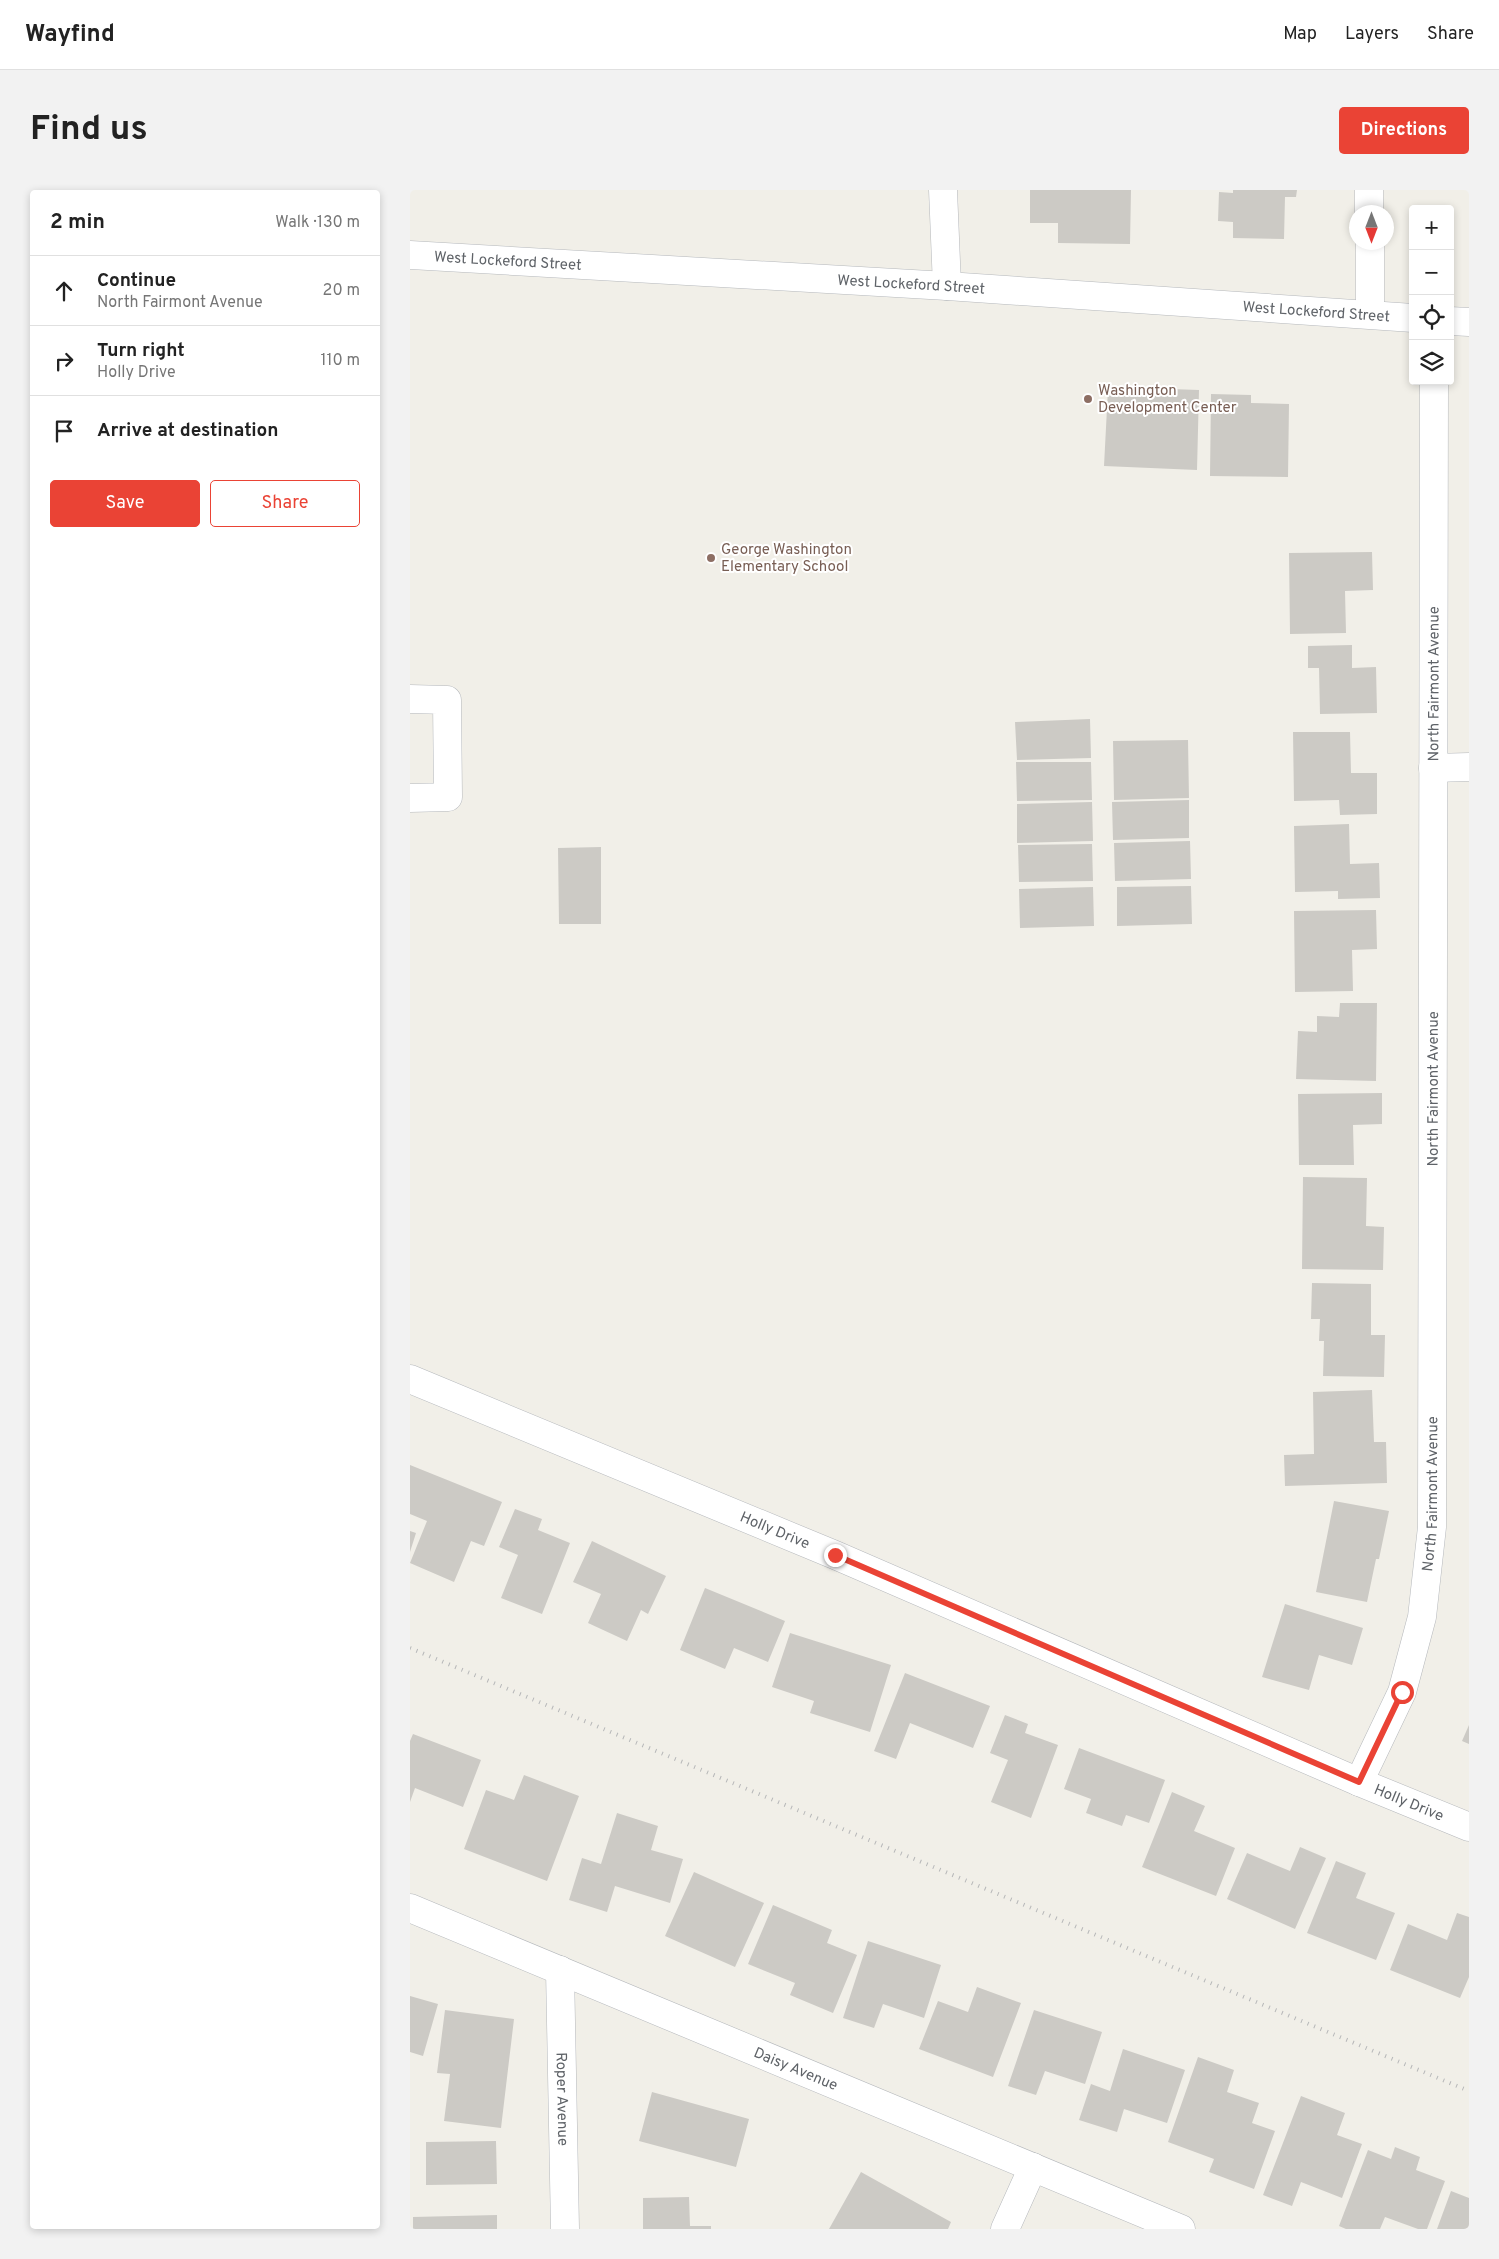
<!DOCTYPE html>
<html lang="en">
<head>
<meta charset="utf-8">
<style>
  :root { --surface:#fff; --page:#f2f2f2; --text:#222; --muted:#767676; --line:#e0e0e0; --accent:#ea4335 }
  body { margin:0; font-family:Overpass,sans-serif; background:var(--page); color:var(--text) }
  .controls { position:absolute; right:15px; top:15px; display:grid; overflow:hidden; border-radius:5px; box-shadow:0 2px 8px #0003 }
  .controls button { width:45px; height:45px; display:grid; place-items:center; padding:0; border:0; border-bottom:1px solid var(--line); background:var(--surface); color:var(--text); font:25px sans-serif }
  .compass { position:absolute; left:939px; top:15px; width:45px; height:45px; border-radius:50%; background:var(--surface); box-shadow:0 2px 8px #0003; rotate:180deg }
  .stop { position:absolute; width:15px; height:15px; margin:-11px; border:4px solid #ea4335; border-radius:50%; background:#fff }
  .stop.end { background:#ea4335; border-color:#fff; box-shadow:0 1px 5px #0008 }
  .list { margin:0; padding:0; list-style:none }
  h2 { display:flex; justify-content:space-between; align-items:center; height:65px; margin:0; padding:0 20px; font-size:21px }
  h2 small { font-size:16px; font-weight:400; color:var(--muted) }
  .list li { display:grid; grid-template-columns:32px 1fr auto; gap:15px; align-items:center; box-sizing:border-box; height:70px; padding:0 20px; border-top:1px solid var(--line) }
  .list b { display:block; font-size:19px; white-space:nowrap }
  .list p { margin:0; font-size:16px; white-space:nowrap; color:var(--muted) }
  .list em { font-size:16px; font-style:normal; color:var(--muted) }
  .actions { display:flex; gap:10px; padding:15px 20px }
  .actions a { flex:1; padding:11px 0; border:1px solid var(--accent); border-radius:5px; text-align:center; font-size:18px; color:var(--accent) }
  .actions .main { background:var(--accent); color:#fff }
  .icon { flex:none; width:28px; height:28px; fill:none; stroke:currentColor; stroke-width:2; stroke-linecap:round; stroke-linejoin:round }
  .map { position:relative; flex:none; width:1059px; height:2039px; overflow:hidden; border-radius:5px }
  header { display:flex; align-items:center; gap:30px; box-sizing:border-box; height:70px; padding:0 25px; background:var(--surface); border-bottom:1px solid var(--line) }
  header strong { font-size:24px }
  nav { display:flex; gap:28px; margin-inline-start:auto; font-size:18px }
  .intro { display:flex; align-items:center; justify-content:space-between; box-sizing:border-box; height:120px; padding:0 30px }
  h1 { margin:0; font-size:35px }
  .button { padding:12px 22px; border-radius:5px; background:var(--accent); color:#fff; font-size:18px; font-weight:700 }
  main { display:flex; gap:30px; padding:0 30px }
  aside { flex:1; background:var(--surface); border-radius:5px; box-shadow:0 2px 8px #0003 }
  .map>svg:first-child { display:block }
</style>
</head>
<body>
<header>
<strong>Wayfind</strong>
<nav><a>Map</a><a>Layers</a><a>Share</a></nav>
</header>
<div class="intro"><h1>Find us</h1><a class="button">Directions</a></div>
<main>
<aside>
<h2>2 min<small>Walk · 130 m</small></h2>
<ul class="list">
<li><svg class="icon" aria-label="ahead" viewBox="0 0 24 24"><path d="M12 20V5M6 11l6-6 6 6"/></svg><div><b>Continue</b><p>North Fairmont Avenue</p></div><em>20 m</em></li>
<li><svg class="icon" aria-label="right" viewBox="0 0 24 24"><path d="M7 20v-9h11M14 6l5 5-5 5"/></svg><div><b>Turn right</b><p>Holly Drive</p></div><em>110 m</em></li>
<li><svg class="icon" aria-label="arrive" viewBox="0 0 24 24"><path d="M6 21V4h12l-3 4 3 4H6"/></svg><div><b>Arrive at destination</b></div></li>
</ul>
<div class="actions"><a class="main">Save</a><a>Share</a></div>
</aside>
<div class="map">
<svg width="1059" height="2039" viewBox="0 0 1059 2039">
  <rect width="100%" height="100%" fill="#f1efe8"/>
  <!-- building -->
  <path fill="#cccac5" d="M 620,0 L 721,0 L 720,54 L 648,53 L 648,33 L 620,33 Z
    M 823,0 L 887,0 L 886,7 L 875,7 L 874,49 L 823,48 L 823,32 L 808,31 L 809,2 L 823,3 Z
    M 698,199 L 759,202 L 760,199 L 789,200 L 787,280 L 694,276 Z
    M 801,204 L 841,205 L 841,213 L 879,214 L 878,287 L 800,286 Z
    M 962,362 L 963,400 L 935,401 L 936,443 L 880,444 L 879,363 Z
    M 942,455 L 942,478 L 966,477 L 967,523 L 910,524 L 909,478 L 898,478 L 898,456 Z
    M 680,529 L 681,568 L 607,570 L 605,532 Z
    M 883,542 L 940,542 L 941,583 L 967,583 L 967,624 L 930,625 L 929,610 L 884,611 Z
    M 778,550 L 779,608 L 704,610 L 703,551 Z
    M 606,572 L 681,572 L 682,610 L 607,611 Z
    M 779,610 L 779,648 L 703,650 L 702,612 Z
    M 682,612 L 683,651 L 607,653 L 607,614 Z
    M 939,634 L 940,674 L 969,673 L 970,708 L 928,709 L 928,701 L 885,702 L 884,636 Z
    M 780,651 L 781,689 L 705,691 L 704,653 Z
    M 682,654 L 683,691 L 609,692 L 608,655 Z
    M 191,657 L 191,734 L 149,734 L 148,658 Z
    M 781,696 L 782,734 L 707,736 L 707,697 Z
    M 683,697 L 684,736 L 610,738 L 609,699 Z
    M 966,720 L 967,759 L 942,760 L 943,801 L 885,802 L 884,721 Z
    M 930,813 L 967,813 L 966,891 L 886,889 L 888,841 L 907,842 L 907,826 L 929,827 Z
    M 972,903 L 972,934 L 943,935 L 944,975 L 889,975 L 888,904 Z
    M 893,987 L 957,988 L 956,1036 L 974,1037 L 973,1080 L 892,1079 Z
    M 902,1093 L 961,1094 L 961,1145 L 975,1145 L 974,1187 L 913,1186 L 914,1151 L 909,1151 L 910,1129 L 901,1129 Z
    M 962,1200 L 964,1252 L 976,1252 L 977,1293 L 875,1296 L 874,1265 L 904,1264 L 903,1202 Z
    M 0,1275 L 92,1312 L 74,1356 L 61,1351 L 44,1392 L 0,1373 L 17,1331 L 0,1324 Z
    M 924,1311 L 979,1321 L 969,1369 L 966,1369 L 957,1412 L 906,1402 Z
    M 105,1319 L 132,1329 L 128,1340 L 160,1353 L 132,1424 L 91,1408 L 108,1365 L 89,1357 Z
    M 0,1341 L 6,1343 L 0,1362 Z
    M 182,1351 L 256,1386 L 238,1424 L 231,1420 L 217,1451 L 178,1433 L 191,1404 L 163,1392 Z
    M 295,1398 L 375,1431 L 358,1472 L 324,1458 L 315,1479 L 270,1460 Z
    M 875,1414 L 953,1438 L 942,1475 L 909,1465 L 899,1500 L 852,1487 Z
    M 380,1443 L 481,1475 L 460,1542 L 400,1523 L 404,1511 L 362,1497 Z
    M 495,1483 L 580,1516 L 563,1558 L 500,1533 L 486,1569 L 464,1561 Z
    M 595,1525 L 618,1534 L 615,1543 L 648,1555 L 621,1628 L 581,1612 L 598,1570 L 580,1563 Z
    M 1059,1535 L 1059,1554 L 1052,1551 Z
    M 3,1544 L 71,1570 L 53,1617 L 5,1598 L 0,1612 L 0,1551 Z
    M 669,1558 L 755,1590 L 739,1633 L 716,1625 L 712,1636 L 676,1623 L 681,1609 L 654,1599 Z
    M 114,1585 L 169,1606 L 137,1691 L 54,1659 L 76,1600 L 104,1610 Z
    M 762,1602 L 795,1616 L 784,1641 L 825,1658 L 806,1706 L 732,1677 Z
    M 207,1623 L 248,1636 L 241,1660 L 273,1669 L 260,1713 L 205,1696 L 197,1722 L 159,1710 L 172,1668 L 191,1674 Z
    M 890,1657 L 916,1668 L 885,1739 L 817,1709 L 837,1663 L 880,1681 Z
    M 926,1671 L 956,1683 L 946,1708 L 985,1723 L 966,1770 L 897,1743 Z
    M 284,1682 L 354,1713 L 325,1777 L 255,1746 Z
    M 363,1715 L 422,1740 L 417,1753 L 447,1765 L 423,1823 L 380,1805 L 385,1793 L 338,1774 Z
    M 1047,1723 L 1059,1727 L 1059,1787 L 1050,1808 L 980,1780 L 998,1734 L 1037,1750 Z
    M 458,1751 L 531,1775 L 514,1828 L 473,1814 L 464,1838 L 433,1828 Z
    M 567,1797 L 611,1813 L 583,1887 L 509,1859 L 528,1811 L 558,1822 Z
    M 0,1806 L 28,1814 L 13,1866 L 0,1862 Z
    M 35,1820 L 104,1829 L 91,1938 L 34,1931 L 40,1884 L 27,1883 Z
    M 624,1820 L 692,1842 L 675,1894 L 635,1881 L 626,1905 L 598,1896 Z
    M 713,1859 L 775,1880 L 757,1933 L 714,1919 L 707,1942 L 669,1930 L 681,1894 L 700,1901 Z
    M 788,1867 L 824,1880 L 817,1902 L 849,1913 L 842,1933 L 865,1941 L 844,1999 L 799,1982 L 804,1969 L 758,1952 Z
    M 242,1902 L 339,1929 L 326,1977 L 229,1951 Z
    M 891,1906 L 935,1923 L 927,1945 L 952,1954 L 932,2008 L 891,1992 L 882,2016 L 853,2005 Z
    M 86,1951 L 87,1994 L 16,1995 L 16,1952 Z
    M 985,1957 L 1010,1967 L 1006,1980 L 1035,1991 L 1017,2039 L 1008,2039 L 975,2027 L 970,2039 L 936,2039 L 929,2036 L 958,1960 L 981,1969 Z
    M 451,1982 L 541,2032 L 538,2039 L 419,2039 Z
    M 1041,2001 L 1059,2008 L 1059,2039 L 1027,2039 Z
    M 279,2007 L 280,2036 L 301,2036 L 301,2039 L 233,2039 L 233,2008 Z
    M 87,2025 L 87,2039 L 3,2039 L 3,2027 Z"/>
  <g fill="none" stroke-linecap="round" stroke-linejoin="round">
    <!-- minor casing -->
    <g stroke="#b5b8bc" stroke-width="29">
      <g id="minor">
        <path d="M 533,0 L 537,96"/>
        <path d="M 959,0 L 959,22"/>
        <path d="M 960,52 L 960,124"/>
        <path id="s1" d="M 0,65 L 537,96 L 1003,128"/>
        <path d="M 1040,131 L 1059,132"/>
        <path d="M 0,509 L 37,510 L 38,607 L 0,608"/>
        <path d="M 1023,578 L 1059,577"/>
        <path id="s2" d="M 0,1189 L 425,1365 L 949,1592 L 1059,1637"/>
        <path id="s3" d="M 949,1592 L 992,1502 L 1012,1427 L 1022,1337 L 1024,191"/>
        <path id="s4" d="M 0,1718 L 771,2039"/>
        <path id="s5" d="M 150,1780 L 155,2039"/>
        <path d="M 595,2039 L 623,1977"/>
      </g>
    </g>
    <!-- minor -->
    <use href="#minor" stroke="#fff" stroke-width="28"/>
    <!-- rail -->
    <path stroke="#b6b7b8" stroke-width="4" stroke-dasharray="1 6" stroke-linecap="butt" d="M 0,1458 L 1059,1901"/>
  </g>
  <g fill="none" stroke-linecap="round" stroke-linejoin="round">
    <!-- route -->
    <path stroke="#ea4335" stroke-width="6" d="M 425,1365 L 949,1592 L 992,1502"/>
  </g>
  <!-- markers -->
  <g fill="#8d6e63" stroke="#fff" stroke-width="2">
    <circle cx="678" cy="209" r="5"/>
    <circle cx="301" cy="368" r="5"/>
  </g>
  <g text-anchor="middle" stroke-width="4" stroke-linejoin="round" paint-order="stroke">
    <!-- street labels -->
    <g font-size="15" fill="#5f6368" stroke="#fff">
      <text dy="5" stroke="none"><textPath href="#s1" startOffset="98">West Lockeford Street</textPath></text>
      <text dy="5" stroke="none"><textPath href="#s1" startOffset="502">West Lockeford Street</textPath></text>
      <text dy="5" stroke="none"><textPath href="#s1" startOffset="908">West Lockeford Street</textPath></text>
      <text dy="5" stroke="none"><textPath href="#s3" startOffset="1111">North Fairmont Avenue</textPath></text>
      <text dy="5" stroke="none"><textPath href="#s3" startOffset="706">North Fairmont Avenue</textPath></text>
      <text dy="5" stroke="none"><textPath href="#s3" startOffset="301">North Fairmont Avenue</textPath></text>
      <text dy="5" stroke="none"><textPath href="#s2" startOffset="395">Holly Drive</textPath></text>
      <text dy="5" stroke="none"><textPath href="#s2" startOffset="1085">Holly Drive</textPath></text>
      <text dy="5" stroke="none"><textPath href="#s4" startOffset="418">Daisy Avenue</textPath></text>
      <text dy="5" stroke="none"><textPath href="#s5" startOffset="129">Roper Avenue</textPath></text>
    </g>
    <!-- education labels -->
    <g font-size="15" fill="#785e54" stroke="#fff" text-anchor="start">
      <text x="688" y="205">Washington<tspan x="688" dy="17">Development Center</tspan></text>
      <text x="311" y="364">George Washington<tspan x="311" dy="17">Elementary School</tspan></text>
    </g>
  </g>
</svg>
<div class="controls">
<button>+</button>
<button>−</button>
<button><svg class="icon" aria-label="locate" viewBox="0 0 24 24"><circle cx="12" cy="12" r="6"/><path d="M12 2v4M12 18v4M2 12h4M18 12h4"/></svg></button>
<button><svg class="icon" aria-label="layers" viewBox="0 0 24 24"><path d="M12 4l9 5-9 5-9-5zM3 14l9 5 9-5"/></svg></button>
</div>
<svg class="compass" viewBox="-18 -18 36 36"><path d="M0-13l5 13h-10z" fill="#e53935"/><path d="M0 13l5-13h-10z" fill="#767676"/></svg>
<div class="stop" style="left:992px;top:1502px"></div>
<div class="stop end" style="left:425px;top:1365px"></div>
</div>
</main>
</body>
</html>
